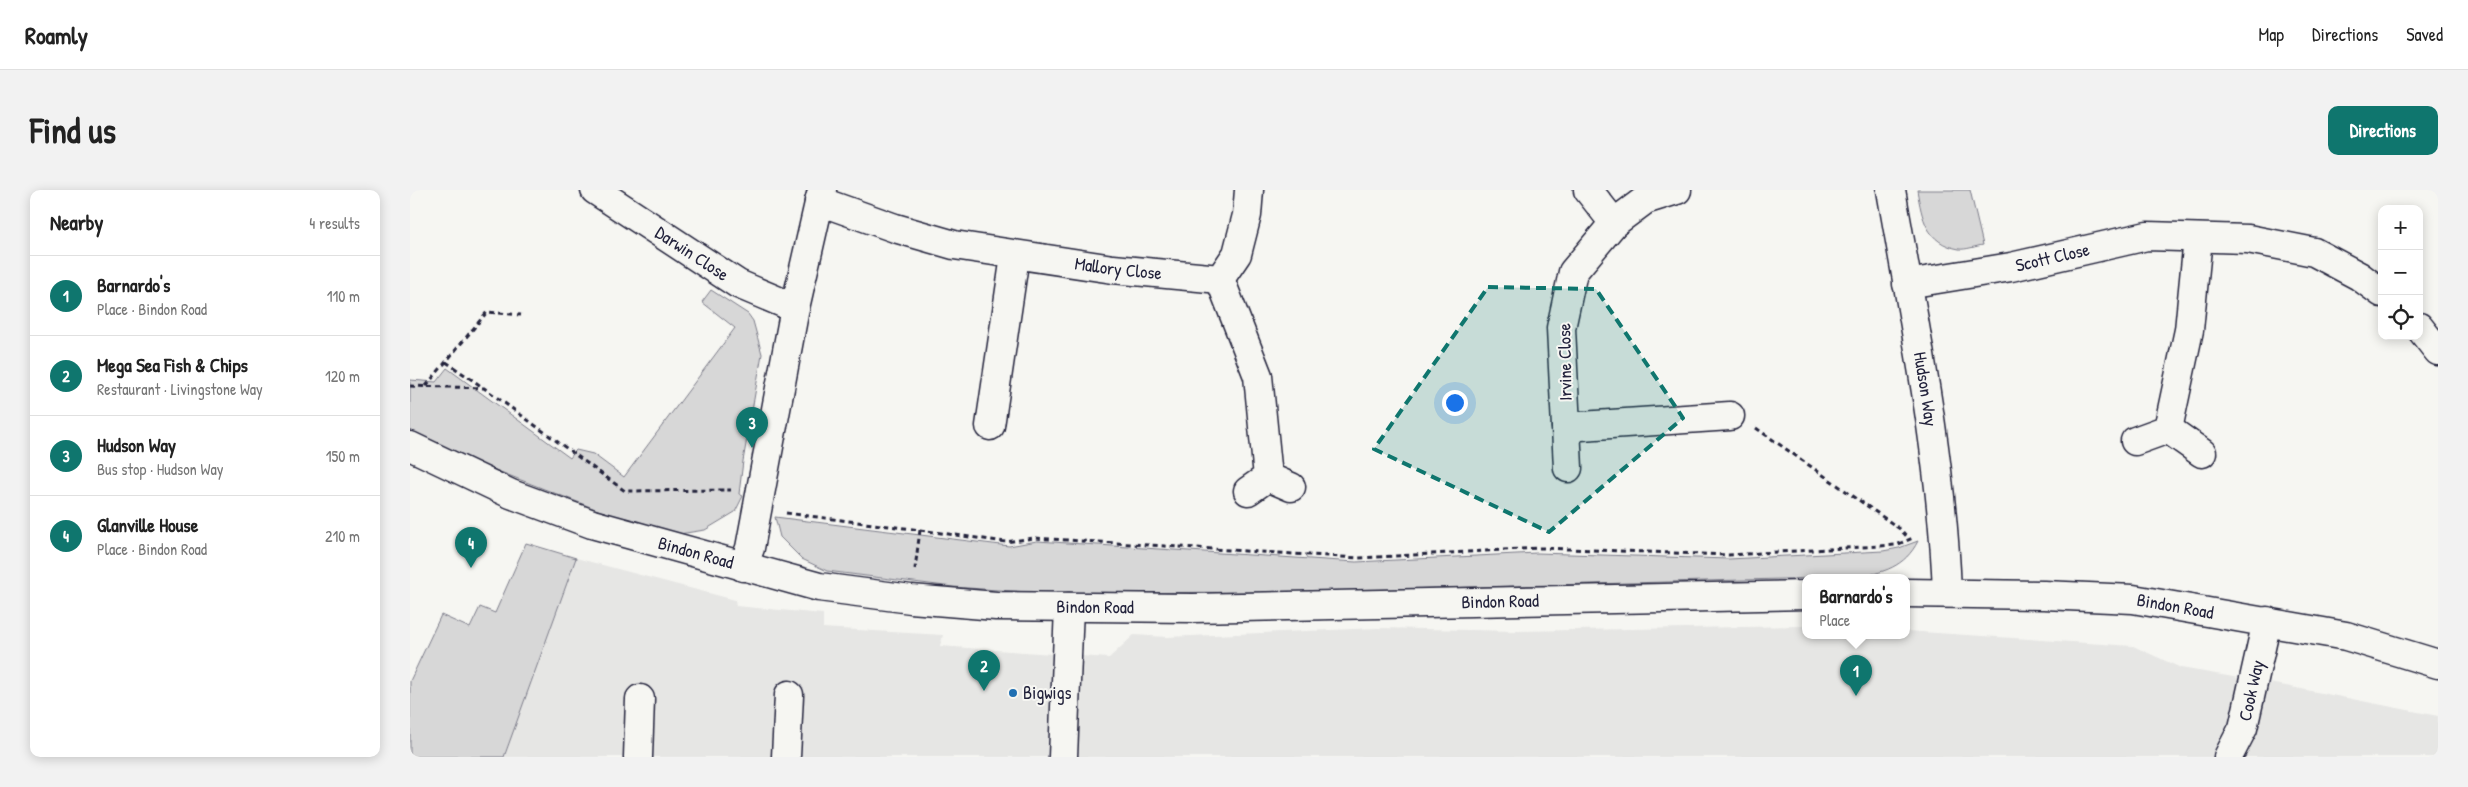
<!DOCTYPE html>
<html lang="en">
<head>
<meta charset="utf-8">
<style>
  :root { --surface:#fff; --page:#f2f2f2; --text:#222; --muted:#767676; --line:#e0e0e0; --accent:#0f766e }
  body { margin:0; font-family:"Patrick Hand",sans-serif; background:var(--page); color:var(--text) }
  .controls { position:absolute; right:15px; top:15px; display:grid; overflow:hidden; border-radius:10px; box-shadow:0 2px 12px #0003 }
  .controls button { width:45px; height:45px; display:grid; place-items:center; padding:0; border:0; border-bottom:1px solid var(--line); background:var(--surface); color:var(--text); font:25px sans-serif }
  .you { position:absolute; left:1044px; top:212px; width:18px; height:18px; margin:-12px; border:4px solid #fff; border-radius:50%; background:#1a73e8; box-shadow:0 0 0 8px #1a73e833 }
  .badge { display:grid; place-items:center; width:32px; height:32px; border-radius:50%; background:var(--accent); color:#fff; font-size:16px; font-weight:700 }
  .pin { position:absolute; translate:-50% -41px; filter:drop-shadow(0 1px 2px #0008) }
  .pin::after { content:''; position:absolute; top:26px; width:18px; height:15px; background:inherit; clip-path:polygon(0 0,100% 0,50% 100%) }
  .popup { position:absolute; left:1392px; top:384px; width:108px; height:65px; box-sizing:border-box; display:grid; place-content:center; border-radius:10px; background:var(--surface); filter:drop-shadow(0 1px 4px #0005); font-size:16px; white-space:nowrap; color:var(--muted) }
  .popup b { font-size:19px; color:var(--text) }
  .popup::after { content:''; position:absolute; left:50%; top:100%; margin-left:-10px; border:10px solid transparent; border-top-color:var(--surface) }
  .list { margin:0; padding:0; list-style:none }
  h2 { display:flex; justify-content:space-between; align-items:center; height:65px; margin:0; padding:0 20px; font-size:21px }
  h2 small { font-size:16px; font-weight:400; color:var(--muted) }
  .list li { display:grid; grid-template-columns:32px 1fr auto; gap:15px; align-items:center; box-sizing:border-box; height:80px; padding:0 20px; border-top:1px solid var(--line) }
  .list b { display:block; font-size:19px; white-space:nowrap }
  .list p { margin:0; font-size:16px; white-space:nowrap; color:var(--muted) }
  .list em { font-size:16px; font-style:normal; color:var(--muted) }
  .icon { flex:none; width:28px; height:28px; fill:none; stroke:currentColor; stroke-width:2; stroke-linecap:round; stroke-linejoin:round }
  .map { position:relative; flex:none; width:2028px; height:567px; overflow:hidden; border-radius:10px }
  header { display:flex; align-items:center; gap:30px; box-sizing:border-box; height:70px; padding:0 25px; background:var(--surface); border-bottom:1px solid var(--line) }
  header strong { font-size:24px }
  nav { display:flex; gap:28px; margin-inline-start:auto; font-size:18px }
  .intro { display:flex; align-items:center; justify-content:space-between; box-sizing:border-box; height:120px; padding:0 30px }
  h1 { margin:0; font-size:35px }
  .button { padding:12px 22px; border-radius:10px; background:var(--accent); color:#fff; font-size:18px; font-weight:700 }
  main { display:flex; gap:30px; padding:0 30px }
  aside { flex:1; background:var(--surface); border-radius:10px; box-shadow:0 2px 12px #0003 }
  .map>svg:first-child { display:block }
</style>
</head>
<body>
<header>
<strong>Roamly</strong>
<nav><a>Map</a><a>Directions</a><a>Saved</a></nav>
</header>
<div class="intro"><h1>Find us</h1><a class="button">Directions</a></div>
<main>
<aside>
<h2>Nearby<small>4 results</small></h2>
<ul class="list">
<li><span class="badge">1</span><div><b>Barnardo's</b><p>Place · Bindon Road</p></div><em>110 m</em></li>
<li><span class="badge">2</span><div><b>Mega Sea Fish &amp; Chips</b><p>Restaurant · Livingstone Way</p></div><em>120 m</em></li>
<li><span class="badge">3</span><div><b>Hudson Way</b><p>Bus stop · Hudson Way</p></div><em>150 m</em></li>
<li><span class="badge">4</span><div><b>Glanville House</b><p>Place · Bindon Road</p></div><em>210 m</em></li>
</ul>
</aside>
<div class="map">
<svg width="2028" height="567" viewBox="0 0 2028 567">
  <rect width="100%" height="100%" fill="#f6f6f2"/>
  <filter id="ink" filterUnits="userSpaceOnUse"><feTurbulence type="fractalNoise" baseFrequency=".02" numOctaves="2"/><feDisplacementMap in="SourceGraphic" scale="10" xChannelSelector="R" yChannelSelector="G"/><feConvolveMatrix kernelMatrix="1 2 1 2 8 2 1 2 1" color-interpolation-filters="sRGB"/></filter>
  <g filter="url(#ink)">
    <!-- built -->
    <path fill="#e6e6e4" d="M 166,368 L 325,410 L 326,416 L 413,424 L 413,438 L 533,445 L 530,456 L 699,468 L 724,445 L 757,447 L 967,438 L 1106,441 L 1396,436 L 1396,445 L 1496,445 L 1496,441 L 1723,456 L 1771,478 L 1876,496 L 2028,526 L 2028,567 L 94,567 Z"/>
    <!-- green -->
    <path fill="#d7d7d7" stroke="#7c7c89" d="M 1507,0 L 1560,0 L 1573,55 C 1566,56 1556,60 1549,59 C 1516,53 1512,28 1507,0 Z
      M 301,100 L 338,124 L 343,131 L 352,164 L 333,271 L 329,304 L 333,306 L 325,322 L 295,340 L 269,344 L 201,325 L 44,264 L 0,241 L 0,190 L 26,192 L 37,178 L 160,268 L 166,260 L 183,264 L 214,287 L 325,138 L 292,112 Z
      M 365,327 L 599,356 L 627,351 L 946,372 L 1127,363 L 1319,369 L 1473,361 L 1489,358 L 1508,351 C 1495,377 1473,383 1446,387 L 876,402 L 633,403 L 543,397 L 417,381 L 392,369 L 370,347 Z
      M 116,353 L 166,368 L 94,567 L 0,567 L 0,491 L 31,425 L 60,438 L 70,417 L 85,423 Z"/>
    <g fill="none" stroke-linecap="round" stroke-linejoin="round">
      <!-- minor casing -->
      <g stroke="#22223b" stroke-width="31">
        <g id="minor">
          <path id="s1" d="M 185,0 L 328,94 L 385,118"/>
          <path d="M 1178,0 L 1204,33"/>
          <path d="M 1267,0 L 1235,10 L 1204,33 L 1163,82 L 1151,138 L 1156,237 L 1320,226"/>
          <path id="s2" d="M 1481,0 C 1504,133 1532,267 1537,402"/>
          <path id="s3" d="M 409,11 L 485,38 L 544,55 L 703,79 L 810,89 L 827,64 L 837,25 L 839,0"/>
          <path d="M 810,89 L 848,186 L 858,287 L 838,301"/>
          <path id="s4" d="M 1497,94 L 1601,77 L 1737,46 L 1838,49 L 1904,62 L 1949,86 L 1972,103"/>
          <path d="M 2009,137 L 2028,161"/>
          <path d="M 580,236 L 605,66"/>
          <path d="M 1156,237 L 1158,278"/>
          <path d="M 1758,239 L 1792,263"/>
          <path d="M 1725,251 L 1758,239 L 1779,140 L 1788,48"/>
          <path id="s5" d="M 0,256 L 101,304 L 182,334 L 409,397 L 501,409 L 586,416 L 783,418 L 1396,405"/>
          <path d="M 858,287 L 881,297"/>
          <path d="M 333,377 L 340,358 L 385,118 L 412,0"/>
          <path id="s6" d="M 1496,403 L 1634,405 L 1723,409 L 1936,446 L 2028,474"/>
          <path d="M 228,567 L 230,509"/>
          <path d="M 376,567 L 379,505"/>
          <path d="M 653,567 L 659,417"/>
          <path id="s7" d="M 1818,567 L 1833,538 L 1857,431"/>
        </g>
      </g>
      <!-- path -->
      <path stroke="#22223b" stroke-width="3" stroke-dasharray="5 4" stroke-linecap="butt" d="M 36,172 L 74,198
        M 0,196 L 74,198 L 215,301 L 321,300
        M 16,196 L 77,122 L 111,125
        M 1346,238 L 1490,339 L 1499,349
        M 376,323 L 510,340 L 505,379
        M 510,340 L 596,352 L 624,348 L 949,368 L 1131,358 L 1318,365 L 1486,355 L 1503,348"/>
      <!-- minor -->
      <use href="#minor" stroke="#f6f6f2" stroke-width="28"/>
    </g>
  </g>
  <!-- marked area -->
  <path fill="#0f766e" fill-opacity="0.2" stroke="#0f766e" stroke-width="4" stroke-dasharray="10 6" stroke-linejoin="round" d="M 1078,97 L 1186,99 L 1273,228 L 1139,342 L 964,259 Z"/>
  <!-- markers -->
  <circle fill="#1f6fb2" stroke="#f6f6f2" stroke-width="2" cx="603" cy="503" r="5"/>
  <g text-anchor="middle" stroke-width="4" stroke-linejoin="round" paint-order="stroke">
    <!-- street labels -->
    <g font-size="18" fill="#22223b" stroke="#f6f6f2">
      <text dy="6" stroke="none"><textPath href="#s1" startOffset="116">Darwin Close</textPath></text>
      <text dy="6" stroke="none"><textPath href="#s4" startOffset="148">Scott Close</textPath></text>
      <text dy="6" stroke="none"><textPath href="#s3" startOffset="308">Mallory Close</textPath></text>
      <text transform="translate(1155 172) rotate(-91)" y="6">Irvine Close</text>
      <text dy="6" stroke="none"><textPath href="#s2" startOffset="202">Hudson Way</textPath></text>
      <text dy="6" stroke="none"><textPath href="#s5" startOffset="306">Bindon Road</textPath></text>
      <text dy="6" stroke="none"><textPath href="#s5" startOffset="1116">Bindon Road</textPath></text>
      <text dy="6" stroke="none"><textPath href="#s6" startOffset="270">Bindon Road</textPath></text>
      <text dy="6" stroke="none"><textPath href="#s5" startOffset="711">Bindon Road</textPath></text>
      <text dy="6" stroke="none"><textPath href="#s7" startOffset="71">Cook Way</textPath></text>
    </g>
    <!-- poi labels -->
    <g font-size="18" fill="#22223b" stroke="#f6f6f2" text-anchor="start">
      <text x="613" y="509">Bigwigs</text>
    </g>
  </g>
</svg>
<div class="controls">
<button>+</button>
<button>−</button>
<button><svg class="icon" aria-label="locate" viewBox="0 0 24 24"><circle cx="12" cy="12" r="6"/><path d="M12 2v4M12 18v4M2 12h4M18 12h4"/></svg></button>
</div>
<div class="you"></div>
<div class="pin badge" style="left:1446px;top:506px">1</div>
<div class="popup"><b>Barnardo's</b>Place</div>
<div class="pin badge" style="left:574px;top:501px">2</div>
<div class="pin badge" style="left:342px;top:258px">3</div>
<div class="pin badge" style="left:61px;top:378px">4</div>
</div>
</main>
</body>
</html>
